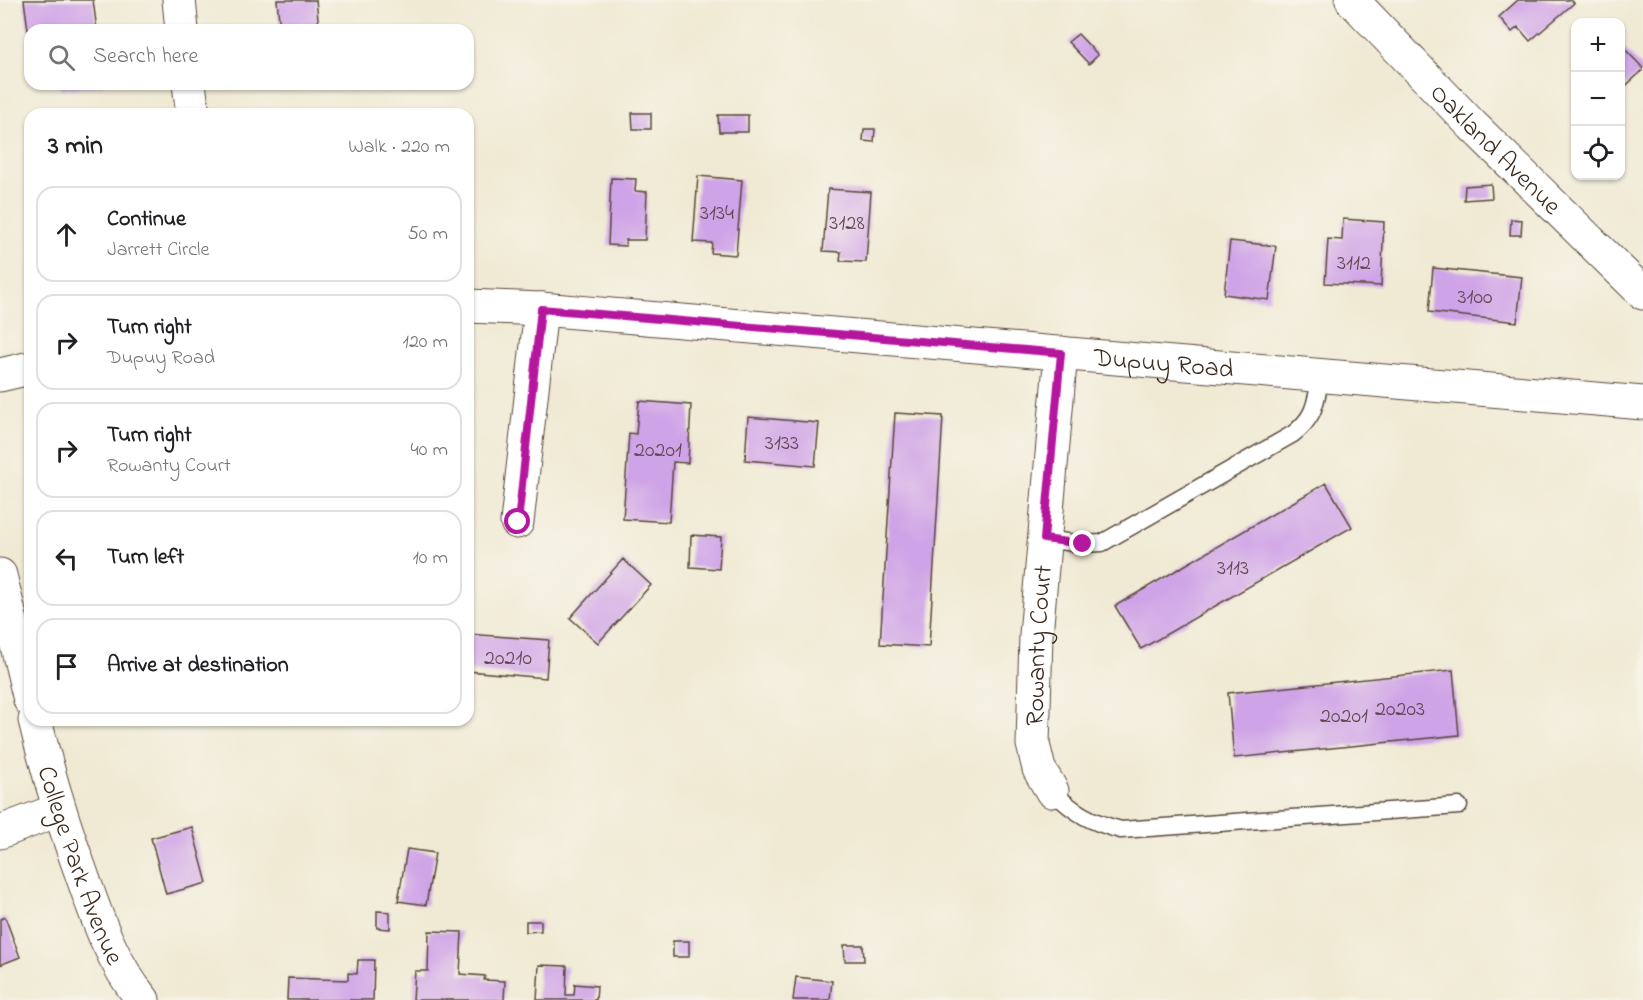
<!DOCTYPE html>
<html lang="en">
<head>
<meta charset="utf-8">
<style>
  :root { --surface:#fff; --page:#f6f6f6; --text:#202124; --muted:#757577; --line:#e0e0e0 }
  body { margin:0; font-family:"Indie Flower",sans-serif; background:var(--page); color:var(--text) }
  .controls { position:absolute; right:18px; top:18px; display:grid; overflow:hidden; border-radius:12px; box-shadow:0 2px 4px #0004 }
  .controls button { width:54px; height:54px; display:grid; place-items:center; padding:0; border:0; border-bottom:2px solid var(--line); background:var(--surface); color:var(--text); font:30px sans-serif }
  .stop { position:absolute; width:18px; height:18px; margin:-14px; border:4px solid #b5179e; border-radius:50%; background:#fff }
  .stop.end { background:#b5179e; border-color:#fff; box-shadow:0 2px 6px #0008 }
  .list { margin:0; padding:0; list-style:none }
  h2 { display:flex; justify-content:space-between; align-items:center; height:78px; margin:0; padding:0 24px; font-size:26px }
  h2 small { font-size:20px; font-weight:400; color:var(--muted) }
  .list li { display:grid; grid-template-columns:39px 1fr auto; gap:18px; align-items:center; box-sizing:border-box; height:96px; margin:0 12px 12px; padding:0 12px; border:2px solid var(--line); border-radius:18px }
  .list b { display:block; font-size:22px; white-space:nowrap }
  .list p { margin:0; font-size:20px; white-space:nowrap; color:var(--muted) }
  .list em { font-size:20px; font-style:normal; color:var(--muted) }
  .icon { flex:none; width:33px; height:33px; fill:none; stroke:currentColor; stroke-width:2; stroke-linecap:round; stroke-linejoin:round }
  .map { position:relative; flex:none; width:1643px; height:1000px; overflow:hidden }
  .search { position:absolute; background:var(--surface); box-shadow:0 2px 4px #0004; left:24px; top:24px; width:450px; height:66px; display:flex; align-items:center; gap:15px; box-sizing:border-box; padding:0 21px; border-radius:18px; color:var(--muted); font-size:22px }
  .panel { position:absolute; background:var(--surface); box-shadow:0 2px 4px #0004; left:24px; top:108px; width:450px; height:618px; border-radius:18px }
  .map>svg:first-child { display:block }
</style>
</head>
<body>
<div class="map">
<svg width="1643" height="1000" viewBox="0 0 1643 1000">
  <rect width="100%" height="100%" fill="#f7f3e8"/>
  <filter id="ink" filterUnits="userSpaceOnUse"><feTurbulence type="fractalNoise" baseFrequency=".0167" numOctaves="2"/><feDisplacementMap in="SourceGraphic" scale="12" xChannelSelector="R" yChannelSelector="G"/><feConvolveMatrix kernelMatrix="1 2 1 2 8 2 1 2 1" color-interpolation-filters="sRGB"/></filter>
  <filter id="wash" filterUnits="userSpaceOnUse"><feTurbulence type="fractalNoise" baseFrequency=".008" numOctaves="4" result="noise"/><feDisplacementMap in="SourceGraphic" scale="24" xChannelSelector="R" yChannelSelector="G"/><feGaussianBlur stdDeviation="1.35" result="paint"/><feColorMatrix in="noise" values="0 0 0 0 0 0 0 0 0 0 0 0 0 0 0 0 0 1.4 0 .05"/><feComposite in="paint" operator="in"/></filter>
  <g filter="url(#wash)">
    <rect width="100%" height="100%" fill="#f0ead4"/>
    <g id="blocks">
      <!-- building -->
      <path fill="#cfa3e7" d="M 24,0 L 93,0 L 97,30 L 54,30 L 54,27 L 28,30 Z
        M 277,0 L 316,0 L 319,28 L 280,30 Z
        M 1518,0 L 1571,0 L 1574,3 L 1530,41 L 1518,27 L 1512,32 L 1499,17 Z
        M 1078,34 L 1098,55 L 1089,64 L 1068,42 Z
        M 1620,44 L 1643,68 L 1643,70 L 1620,91 Z
        M 60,84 L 103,84 L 103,85 L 61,90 Z
        M 323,109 L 323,114 L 304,114 L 304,111 Z
        M 632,113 L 651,113 L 651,129 L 633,129 Z
        M 718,115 L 748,115 L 748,132 L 719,132 Z
        M 864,129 L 875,129 L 874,142 L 863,141 Z
        M 698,176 L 742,180 L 736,255 L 711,253 L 712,243 L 693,242 Z
        M 611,178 L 636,179 L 635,191 L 647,192 L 645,240 L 626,240 L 626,246 L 608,245 Z
        M 1491,184 L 1492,198 L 1464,200 L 1465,186 Z
        M 828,189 L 871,192 L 866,262 L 840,261 L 841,252 L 823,251 Z
        M 1343,219 L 1384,222 L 1381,286 L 1325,283 L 1328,239 L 1342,240 Z
        M 1511,219 L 1522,220 L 1521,235 L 1510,235 Z
        M 1230,241 L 1276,246 L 1269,300 L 1224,294 Z
        M 1433,268 L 1522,277 L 1517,322 L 1429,312 Z
        M 639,401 L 691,405 L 688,463 L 673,462 L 669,522 L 623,519 L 629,433 L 636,434 Z
        M 895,413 L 943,416 L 929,647 L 880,644 Z
        M 748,417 L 819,423 L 815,466 L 745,460 Z
        M 1326,483 L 1352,527 L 1141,649 L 1115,606 Z
        M 691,535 L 721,537 L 719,569 L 690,567 Z
        M 623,559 L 651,585 L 598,643 L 570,618 Z
        M 468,634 L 549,640 L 546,678 L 468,671 Z
        M 1453,670 L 1459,735 L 1234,758 L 1228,693 Z
        M 192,827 L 207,883 L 166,894 L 151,838 Z
        M 407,849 L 435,853 L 426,905 L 398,901 Z
        M 377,911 L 390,912 L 390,929 L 377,928 Z
        M 5,917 L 20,957 L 0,965 L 0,919 Z
        M 526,921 L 541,921 L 541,931 L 526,932 Z
        M 429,931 L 462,932 L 460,974 L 485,976 L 484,980 L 505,981 L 504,1000 L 413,1000 L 415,971 L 428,971 Z
        M 673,941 L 689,941 L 689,957 L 673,957 Z
        M 844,945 L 863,945 L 864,961 L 845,961 Z
        M 358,960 L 374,960 L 373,1000 L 287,1000 L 288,978 L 348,980 L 348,973 L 357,974 Z
        M 539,965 L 567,966 L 566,995 L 574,995 L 575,984 L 597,986 L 596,1000 L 537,1000 Z
        M 796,977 L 832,981 L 830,1000 L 793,1000 Z"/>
    </g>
  </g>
  <g filter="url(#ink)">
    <use href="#blocks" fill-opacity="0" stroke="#564739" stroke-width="1.5"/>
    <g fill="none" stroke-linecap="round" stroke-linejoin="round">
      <!-- service casing -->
      <g stroke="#564739" stroke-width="19">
        <path id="service" d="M 1044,539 L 1082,544 L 1102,543 L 1293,434 C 1316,416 1315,403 1321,376
          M 1052,791 C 1075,813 1090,822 1121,830 L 1459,806"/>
      </g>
      <!-- minor casing -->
      <g stroke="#564739" stroke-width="35">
        <g id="minor">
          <path d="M 179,0 L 182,30"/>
          <path id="s1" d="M 1352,0 L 1472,125 L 1643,293"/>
          <path d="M 189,84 L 193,114"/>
          <path d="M 517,522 L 541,309"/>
          <path d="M 0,575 L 30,700"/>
          <path id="s2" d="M 35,720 C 48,774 64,826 83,878 C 98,921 113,964 143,1000"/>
          <path id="s3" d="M 1052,791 L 1039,769 L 1033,744 L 1036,635 L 1061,353"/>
          <path d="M 0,832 L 58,810"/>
        </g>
      </g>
      <!-- tertiary casing -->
      <g stroke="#564739" stroke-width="35">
        <g id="tertiary">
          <path id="s4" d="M 468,306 L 541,309 L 1643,403"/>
          <path d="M 0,375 L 30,368"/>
        </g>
      </g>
      <!-- service -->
      <use href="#service" stroke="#fff" stroke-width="16"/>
      <!-- minor -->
      <use href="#minor" stroke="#fff" stroke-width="33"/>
      <!-- tertiary -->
      <use href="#tertiary" stroke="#fff" stroke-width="33"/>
    </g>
  </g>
  <g fill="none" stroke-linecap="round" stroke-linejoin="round" filter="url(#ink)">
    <!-- route -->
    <path stroke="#b5179e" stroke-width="8" d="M 518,522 L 541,309 L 1061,353 L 1044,539 L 1083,544"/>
  </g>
  <g text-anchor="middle" stroke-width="5" stroke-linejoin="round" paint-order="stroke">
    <!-- number labels -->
    <g font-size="22" fill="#604850">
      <text x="717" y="219">3134</text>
      <text x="847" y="229">3128</text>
      <text x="1354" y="269">3112</text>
      <text x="1475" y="303">3100</text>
      <text x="782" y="449">3133</text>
      <text x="658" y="456">20201</text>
      <text x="1233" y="574">3113</text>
      <text x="508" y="664">20210</text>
      <text x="1400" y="715">20203</text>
      <text x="1344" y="722">20201</text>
    </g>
    <!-- street labels -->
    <g font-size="26" fill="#3b2a1e" stroke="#f7f3e8">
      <text dy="9" stroke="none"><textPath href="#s1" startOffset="207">Oakland Avenue</textPath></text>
      <text dy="9" stroke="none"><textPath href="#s4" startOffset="698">Dupuy Road</textPath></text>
      <text dy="9" stroke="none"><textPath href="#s3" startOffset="150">Rowanty Court</textPath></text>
      <text dy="9" stroke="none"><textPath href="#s2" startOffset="152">College Park Avenue</textPath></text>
    </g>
  </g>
</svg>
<div class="controls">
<button>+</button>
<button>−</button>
<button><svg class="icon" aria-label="locate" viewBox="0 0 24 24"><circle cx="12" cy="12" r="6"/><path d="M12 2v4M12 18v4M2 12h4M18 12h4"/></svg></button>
</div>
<div class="stop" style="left:518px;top:522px"></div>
<div class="stop end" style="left:1083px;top:544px"></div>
<div class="search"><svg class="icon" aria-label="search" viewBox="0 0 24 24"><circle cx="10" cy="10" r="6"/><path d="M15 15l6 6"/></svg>Search here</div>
<section class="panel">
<h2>3 min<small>Walk · 220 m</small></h2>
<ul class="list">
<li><svg class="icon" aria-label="ahead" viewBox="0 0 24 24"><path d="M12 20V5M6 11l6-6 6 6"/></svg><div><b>Continue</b><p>Jarrett Circle</p></div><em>50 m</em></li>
<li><svg class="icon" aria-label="right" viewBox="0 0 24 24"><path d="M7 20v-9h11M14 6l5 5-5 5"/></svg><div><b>Turn right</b><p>Dupuy Road</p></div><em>120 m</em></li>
<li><svg class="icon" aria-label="right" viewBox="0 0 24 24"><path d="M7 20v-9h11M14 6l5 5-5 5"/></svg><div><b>Turn right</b><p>Rowanty Court</p></div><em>40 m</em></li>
<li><svg class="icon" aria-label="left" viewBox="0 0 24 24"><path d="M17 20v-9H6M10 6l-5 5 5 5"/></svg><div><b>Turn left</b></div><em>10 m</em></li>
<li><svg class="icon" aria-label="arrive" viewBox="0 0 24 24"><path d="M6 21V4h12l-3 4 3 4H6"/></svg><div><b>Arrive at destination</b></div></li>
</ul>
</section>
</div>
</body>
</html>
